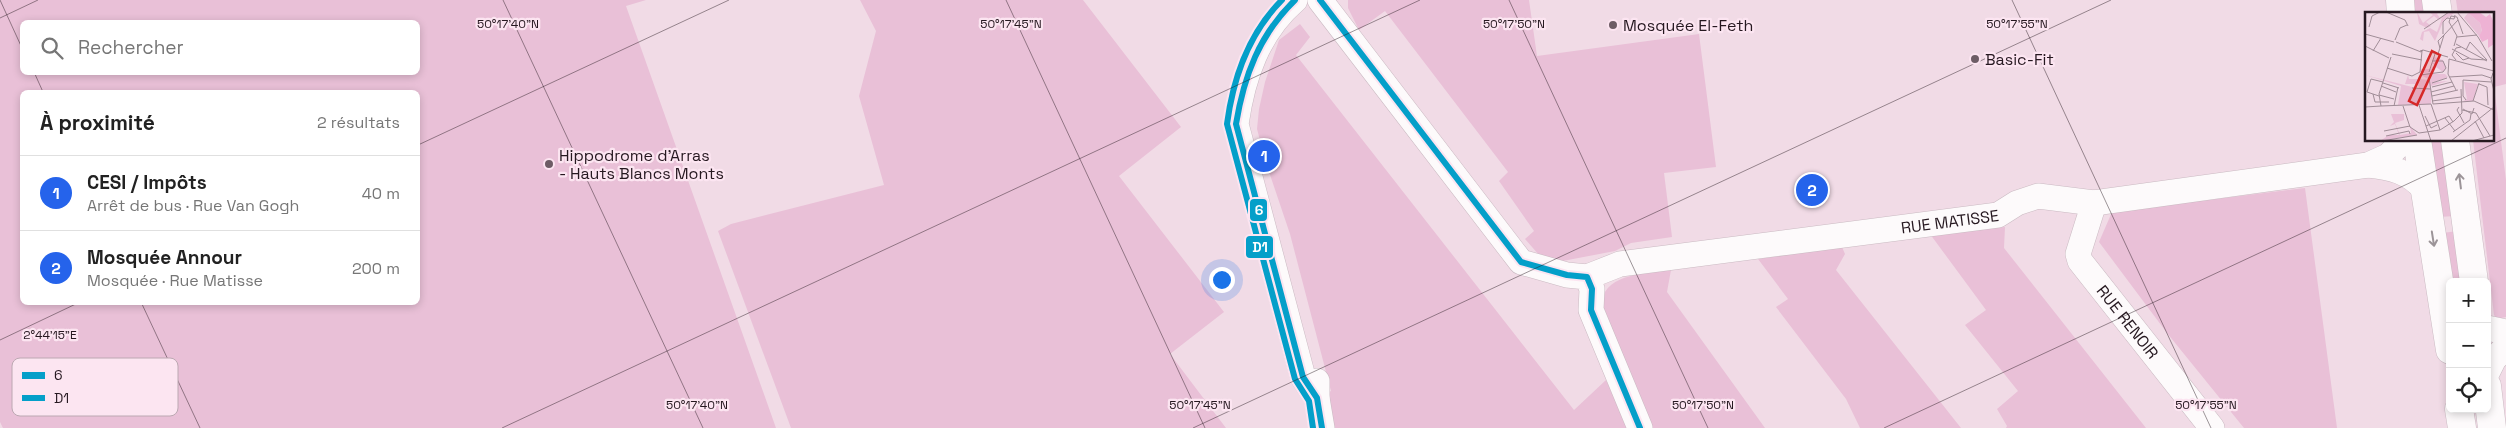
<!DOCTYPE html>
<html lang="fr">
<head>
<meta charset="utf-8">
<style>
  :root { --surface:#fff; --page:#f2f2f2; --text:#222; --muted:#767676; --line:#e0e0e0; --accent:#2563eb }
  body { margin:0; font-family:"Space Grotesk",sans-serif; background:var(--page); color:var(--text) }
  .controls { position:absolute; right:15px; bottom:15px; display:grid; overflow:hidden; border-radius:8px; box-shadow:0 2px 8px #0003 }
  .controls button { width:45px; height:45px; display:grid; place-items:center; padding:0; border:0; border-bottom:1px solid var(--line); background:var(--surface); color:var(--text); font:25px sans-serif }
  .you { position:absolute; left:1221px; top:279px; width:18px; height:18px; margin:-12px; border:4px solid #fff; border-radius:50%; background:#1a73e8; box-shadow:0 0 0 8px #1a73e833 }
  .badge { display:grid; place-items:center; width:32px; height:32px; border-radius:50%; background:var(--accent); color:#fff; font-size:16px; font-weight:700 }
  .pin { position:absolute; translate:-50% -50%; border:2px solid #fff; box-shadow:0 1px 5px #0006 }
  .list { margin:0; padding:0; list-style:none }
  h2 { display:flex; justify-content:space-between; align-items:center; height:65px; margin:0; padding:0 20px; font-size:21px }
  h2 small { font-size:16px; font-weight:400; color:var(--muted) }
  .list li { display:grid; grid-template-columns:32px 1fr auto; gap:15px; align-items:center; box-sizing:border-box; height:75px; padding:0 20px; border-top:1px solid var(--line) }
  .list b { display:block; font-size:19px; white-space:nowrap }
  .list p { margin:0; font-size:16px; white-space:nowrap; color:var(--muted) }
  .list em { font-size:16px; font-style:normal; color:var(--muted) }
  .icon { flex:none; width:28px; height:28px; fill:none; stroke:currentColor; stroke-width:2; stroke-linecap:round; stroke-linejoin:round }
  .map { position:relative; flex:none; width:2506px; height:428px; overflow:hidden }
  .search { position:absolute; background:var(--surface); box-shadow:0 2px 8px #0003; left:20px; top:20px; width:400px; height:55px; display:flex; align-items:center; gap:12px; box-sizing:border-box; padding:0 18px; border-radius:8px; color:var(--muted); font-size:19px }
  .panel { position:absolute; background:var(--surface); box-shadow:0 2px 8px #0003; left:20px; top:90px; width:400px; height:215px; border-radius:8px }
  .map>svg:first-child { display:block }
</style>
</head>
<body>
<div class="map">
<svg width="2506" height="428" viewBox="0 0 2506 428">
  <rect width="100%" height="100%" fill="#f1dbe6"/>
  <!-- green -->
  <path fill="#e9c0d7" fill-rule="evenodd" d="M 0,0 L 646,0 L 626,6 L 776,428 L 3,428 L 0,422 ZM 22,22 L 418,22 L 418,72 L 22,72 ZM 22,92 L 418,92 L 418,302 L 22,302 Z
    M 860,0 L 1083,0 L 1181,127 L 1119,176 L 1224,312 L 1170,354 L 1226,428 L 791,428 L 718,231 L 731,224 L 884,185 L 859,96 L 876,31 Z
    M 1348,0 L 1529,0 L 1537,56 L 1699,34 L 1716,167 L 1664,173 L 1672,237 L 1631,243 L 1615,251 L 1547,264 L 1525,239 L 1534,231 L 1499,181 L 1508,172 L 1385,11 L 1359,30 L 1348,8 Z
    M 2408,0 L 2426,0 L 2427,14 L 2410,14 Z
    M 2456,0 L 2506,0 L 2506,84 L 2494,87 L 2506,180 L 2506,317 L 2497,319 L 2494,315 L 2473,140 L 2492,140 L 2492,14 L 2458,14 Z
    M 1300,24 L 1310,37 L 1296,55 L 1574,410 L 1606,380 L 1628,428 L 1322,428 L 1317,398 L 1331,391 L 1290,234 L 1266,163 L 1257,129 L 1259,109 L 1265,82 L 1279,40 Z
    M 2427,140 L 2445,140 L 2455,216 L 2439,217 Z
    M 2305,188 L 2337,428 L 2244,428 L 2167,333 L 2099,242 L 2112,212 Z
    M 2005,227 L 2004,248 L 2146,428 L 2006,428 L 2007,426 L 1997,409 L 2018,391 L 1965,325 L 1986,310 L 1930,234 Z
    M 2457,231 L 2464,282 L 2450,282 L 2443,233 Z
    M 1842,247 L 1845,254 L 1836,270 L 1961,428 L 1860,428 L 1846,399 L 1776,307 L 1788,299 L 1758,259 Z
    M 1671,270 L 1667,292 L 1765,428 L 1652,428 L 1605,321 C 1604,315 1601,307 1602,301 C 1606,273 1649,273 1671,270 Z"/>
  <g fill="none" stroke-linecap="round" stroke-linejoin="round">
    <!-- minor casing -->
    <g stroke="#cabac2" stroke-width="26">
      <g id="minor">
        <path d="M 1295,0 C 1258,32 1243,76 1236,124 L 1303,377 L 1317,398"/>
        <path d="M 1320,0 L 1521,262 L 1567,275 L 1587,277 L 1592,289 L 1591,310 L 1640,428"/>
        <path d="M 2368,165 C 2391,167 2410,172 2425,190"/>
        <path id="s1" d="M 2094,203 L 2078,254 L 2080,261 L 2212,428"/>
        <path id="s2" d="M 1587,277 L 1620,264 L 1998,215 L 2017,203 L 2038,196 L 2094,203 L 2368,165 L 2388,156 L 2404,140"/>
        <path d="M 2487,328 L 2506,332"/>
        <path d="M 2487,373 L 2494,359 L 2506,347"/>
        <path d="M 1317,381 L 1317,398 L 1322,428"/>
      </g>
    </g>
    <!-- major casing -->
    <g stroke="#cabac2" stroke-width="29">
      <path id="major" d="M 2400,0 L 2401,14
        M 2436,0 L 2438,14
        M 2417,140 L 2450,350
        M 2455,140 L 2474,282
        M 2487,386 L 2492,428
        M 2459,409 L 2462,428"/>
    </g>
    <!-- minor -->
    <use href="#minor" stroke="#fdfafb" stroke-width="25"/>
    <!-- major -->
    <use href="#major" stroke="#fdfafb" stroke-width="28"/>
    <!-- bus-1 casing -->
    <g stroke="#fce5f1" stroke-width="10">
      <path id="bus-1" d="M 1295,0 C 1259,35 1244,76 1236,124 L 1303,377 L 1317,398 L 1322,428
        M 1320,0 L 1521,262 L 1567,275 L 1587,277 L 1592,289 L 1591,310 L 1640,428"/>
    </g>
    <!-- bus-2 casing -->
    <g stroke="#fce5f1" stroke-width="10">
      <path id="bus-2" d="M 1282,0 C 1249,33 1233,79 1227,124 L 1295,379 L 1309,401 L 1313,428"/>
    </g>
    <!-- bus-1 -->
    <use href="#bus-1" stroke="#049fc9" stroke-width="6"/>
    <!-- bus-2 -->
    <use href="#bus-2" stroke="#049fc9" stroke-width="6"/>
  </g>
  <!-- one-way arrows -->
  <defs><path id="oneway-shaft" d="M-6 0H5M1.5-3L5.5 0L1.5 3" fill="none" stroke-width="1.6" stroke-linecap="round" stroke-linejoin="round" transform="scale(1.25)"/></defs>
  <g stroke="#9c9498">
    <use href="#oneway-shaft" transform="translate(2460 181) rotate(-97)"/>
    <use href="#oneway-shaft" transform="translate(2433 239) rotate(81)"/>
  </g>
  <!-- ticks -->
  <path fill="none" stroke="#261820" stroke-width="1" stroke-opacity="0.45" d="M 0,0 L 22,48M 503,0 L 703,428M 1006,0 L 1205,428M 1509,0 L 1708,428M 2012,0 L 2211,428M 0,18 L 38,0M 34,72 L 43,92M 418,145 L 729,0M 141,302 L 200,428M 0,340 L 80,302M 502,428 L 1420,0M 1193,428 L 2111,0M 1884,428 L 2506,138"/>
  <!-- markers -->
  <g fill="#6d5c65" stroke="#fce5f1" stroke-width="2">
    <circle cx="1613" cy="25" r="5"/>
    <circle cx="1975" cy="59" r="5"/>
    <circle cx="549" cy="164" r="5"/>
  </g>
  <g text-anchor="middle" stroke-width="4.5" stroke-linejoin="round" paint-order="stroke">
    <!-- poi labels -->
    <g font-size="16" fill="#261820" stroke="#fce5f1" text-anchor="start">
      <text x="1623" y="31">Mosquée El-Feth</text>
      <text x="1985" y="65">Basic-Fit</text>
      <text x="559" y="161">Hippodrome d'Arras<tspan x="559" dy="18">- Hauts Blancs Monts</tspan></text>
    </g>
    <!-- street labels -->
    <g font-size="16" fill="#261820" stroke="#fce5f1">
      <text dy="6" stroke="none"><textPath href="#s2" startOffset="368">RUE MATISSE</textPath></text>
      <text dy="6" stroke="none"><textPath href="#s1" startOffset="138">RUE RENOIR</textPath></text>
    </g>
  </g>
  <!-- overview -->
  <g transform="translate(2365 12)">
    <rect width="129" height="129" fill="#f1dbe6"/>
    <path d="M 52,0 L 58,11 L 68,3 L 64,0 L 74,0 L 72,2 L 75,6 L 85,0 L 90,0 L 78,10 L 70,29 L 64,19 L 59,20 L 58,29 L 55,27 L 57,20 L 65,16 L 72,20 L 77,6 L 74,8 L 69,4 L 61,10 L 66,14 L 62,16 L 54,12 ZM 103,1 L 115,11 L 117,20 L 114,24 L 99,6 ZM 69,45 L 78,48 L 81,56 L 78,60 L 71,55 L 68,62 L 80,62 L 83,65 L 70,70 L 83,69 L 66,74 L 66,92 L 33,93 L 36,74 L 0,63 L 55,77 L 52,72 L 40,72 L 43,63 L 44,67 L 53,67 L 54,62 L 54,67 L 65,68 L 56,63 L 66,60 L 56,62 L 55,57 L 70,57 L 65,56 L 71,54 L 67,51 L 76,49 L 68,49 ZM 99,70 L 113,72 L 108,89 L 97,90 L 102,87 ZM 26,102 L 39,102 L 39,108 L 30,111 L 35,123 L 46,121 L 45,114 L 52,123 L 15,129 L 24,123 L 34,123 L 30,112 L 25,114 L 29,110 Z" fill="#e9c0d7"/>
    <path d="M 102,0 L 114,0 L 121,5 L 125,2 L 129,11 L 129,32 L 123,36 L 123,27 L 117,30 L 114,24 L 117,19 L 115,11 Z" fill="#eeb2d4"/>
    <path fill="none" stroke="#a08d97" stroke-width="1" d="M 21,0 L 40,8 L 43,14M 92,0 L 113,25 L 127,49M 4,15 L 7,4 L 15,0M 59,17 L 84,0M 0,22 L 29,30M 78,22 L 78,10 L 82,6 L 89,7 L 90,3M 92,25 L 112,23M 30,28 L 35,16 L 42,13M 31,30 L 56,40 L 58,38 L 55,39M 91,32 L 122,49M 0,34 L 24,46M 89,34 L 92,24 L 84,10 L 86,4 L 92,5 L 98,22M 75,36 L 73,29 L 79,23M 87,37 L 106,47 L 122,48 L 105,30 L 101,38M 58,38 L 83,45M 8,39 L 16,26M 91,41 L 98,48 L 104,46M 27,42 L 57,48M 73,42 L 79,23 L 93,8M 84,47 L 83,62 L 91,78M 84,47 L 129,59M 91,48 L 87,43 L 91,36 L 96,35M 67,49 L 78,49 L 81,56M 22,56 L 47,64 L 55,60M 55,60 L 57,39M 64,60 L 70,42M 128,61 L 126,67 L 129,79M 55,63 L 78,60 L 81,56M 84,65 L 117,63 L 126,66M 64,66 L 68,92 L 109,89 L 129,98M 18,71 L 34,76M 67,71 L 82,66M 114,72 L 122,75 L 123,93M 16,74 L 31,80M 67,75 L 87,70M 47,76 L 66,77M 66,80 L 89,74M 8,82 L 10,90 L 24,90M 14,83 L 29,87M 14,84 L 2,80 L 6,67 L 18,70M 67,84 L 93,78M 101,88 L 98,84 L 98,68 L 126,70M 67,89 L 96,85M 108,89 L 114,71M 54,93 L 66,129M 16,94 L 66,92 L 75,118M 16,94 L 14,82 L 26,45M 29,94 L 33,75M 38,94 L 45,115 L 54,121M 0,95 L 16,94M 94,95 L 92,98 L 99,111M 98,97 L 107,102 L 109,96M 97,98 L 111,101 L 125,124M 60,104 L 66,116 L 72,113M 80,106 L 90,119M 89,109 L 97,101 L 96,77M 110,109 L 119,126M 61,114 L 84,104 L 88,110M 19,119 L 45,114M 88,120 L 105,108 L 106,102M 54,121 L 75,118 L 89,109M 21,124 L 44,119 L 45,122M 17,129 L 52,123M 86,129 L 129,95M 107,129 L 129,123"/>
    <path fill="#d62828" fill-opacity="0.15" stroke="#d62828" stroke-width="2.5" d="M 67,39 L 75,43 L 52,93 L 44,89 Z"/>
    <rect width="129" height="129" fill="none" stroke="#261820" stroke-width="2.5"/>
  </g>
  <!-- legend -->
  <rect x="12" y="358" width="166" height="58" rx="8" fill="#fce5f1" stroke="#bca8b2" stroke-width="1"/>
  <rect x="22" y="372" width="23" height="7" fill="#049fc9"/>
  <rect x="22" y="395" width="23" height="6" fill="#049fc9"/>
  <g font-size="14" fill="#261820">
    <text x="54" y="380">6</text>
    <text x="54" y="403">D1</text>
  </g>
  <g font-size="12" text-anchor="middle" fill="#261820" stroke="#fce5f1" stroke-width="4.5" stroke-linejoin="round" paint-order="stroke">
    <text x="508" y="28">50°17'40"N</text>
    <text x="1011" y="28">50°17'45"N</text>
    <text x="1514" y="28">50°17'50"N</text>
    <text x="2017" y="28">50°17'55"N</text>
    <text x="50" y="339">2°44'15"E</text>
    <text x="697" y="409">50°17'40"N</text>
    <text x="1200" y="409">50°17'45"N</text>
    <text x="1703" y="409">50°17'50"N</text>
    <text x="2206" y="409">50°17'55"N</text>
  </g>
  <g stroke="#fce5f1" stroke-width="2">
    <rect x="1249" y="198" width="19" height="24" rx="5" fill="#049fc9"/>
    <rect x="1245" y="235" width="29" height="24" rx="5" fill="#049fc9"/>
  </g>
  <g font-size="14" text-anchor="middle" font-weight="bold" fill="#fff">
    <text x="1259" y="215">6</text>
    <text x="1260" y="252">D1</text>
  </g>
</svg>
<div class="controls">
<button>+</button>
<button>−</button>
<button><svg class="icon" aria-label="locate" viewBox="0 0 24 24"><circle cx="12" cy="12" r="6"/><path d="M12 2v4M12 18v4M2 12h4M18 12h4"/></svg></button>
</div>
<div class="you"></div>
<div class="pin badge" style="left:1264px;top:156px">1</div>
<div class="pin badge" style="left:1812px;top:190px">2</div>
<div class="search"><svg class="icon" aria-label="search" viewBox="0 0 24 24"><circle cx="10" cy="10" r="6"/><path d="M15 15l6 6"/></svg>Rechercher</div>
<section class="panel">
<h2>À proximité<small>2 résultats</small></h2>
<ul class="list">
<li><span class="badge">1</span><div><b>CESI / Impôts</b><p>Arrêt de bus · Rue Van Gogh</p></div><em>40 m</em></li>
<li><span class="badge">2</span><div><b>Mosquée Annour</b><p>Mosquée · Rue Matisse</p></div><em>200 m</em></li>
</ul>
</section>
</div>
</body>
</html>
